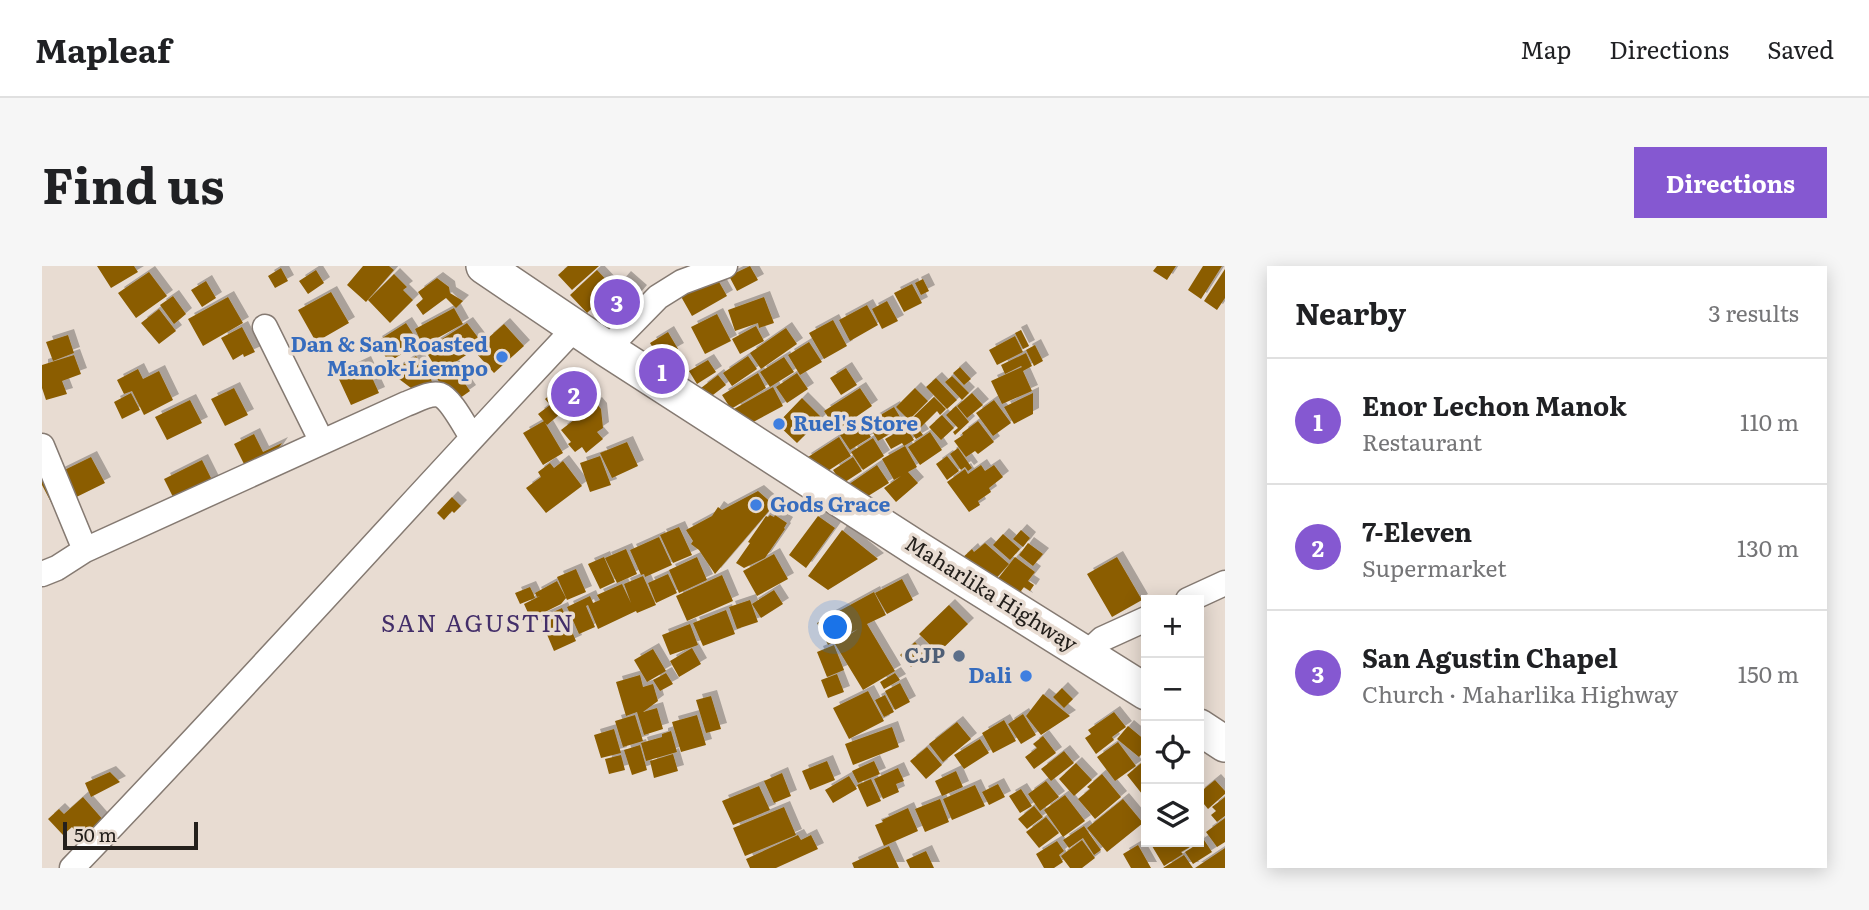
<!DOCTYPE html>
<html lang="en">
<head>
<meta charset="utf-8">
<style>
  :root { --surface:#fff; --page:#f6f6f6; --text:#202124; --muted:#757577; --line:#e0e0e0; --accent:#8558d1 }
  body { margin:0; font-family:Literata,serif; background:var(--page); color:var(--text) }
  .controls { position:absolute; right:21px; bottom:21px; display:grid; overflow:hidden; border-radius:0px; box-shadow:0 4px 18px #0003 }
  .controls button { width:63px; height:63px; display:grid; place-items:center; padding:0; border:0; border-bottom:2px solid var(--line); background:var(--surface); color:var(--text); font:35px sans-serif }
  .scale { position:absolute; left:21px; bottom:18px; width:135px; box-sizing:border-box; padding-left:7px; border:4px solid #24201c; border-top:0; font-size:19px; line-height:24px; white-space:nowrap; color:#24201c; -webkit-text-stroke:5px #e8dcd2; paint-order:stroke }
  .you { position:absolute; left:794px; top:362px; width:24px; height:24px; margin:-18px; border:5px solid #fff; border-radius:50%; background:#1a73e8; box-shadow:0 0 0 10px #1a73e833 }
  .badge { display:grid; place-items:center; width:46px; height:46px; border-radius:50%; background:var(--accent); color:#fff; font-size:23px; font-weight:700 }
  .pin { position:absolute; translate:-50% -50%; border:4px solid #fff; box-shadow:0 2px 7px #0006 }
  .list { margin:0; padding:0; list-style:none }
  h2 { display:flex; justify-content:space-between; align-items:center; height:91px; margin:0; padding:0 28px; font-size:30px }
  h2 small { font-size:23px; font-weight:400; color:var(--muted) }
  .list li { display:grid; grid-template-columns:46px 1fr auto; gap:21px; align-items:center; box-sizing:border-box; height:126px; padding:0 28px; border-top:2px solid var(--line) }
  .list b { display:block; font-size:26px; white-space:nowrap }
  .list p { margin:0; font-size:23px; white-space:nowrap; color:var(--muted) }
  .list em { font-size:23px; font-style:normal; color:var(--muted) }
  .icon { flex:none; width:38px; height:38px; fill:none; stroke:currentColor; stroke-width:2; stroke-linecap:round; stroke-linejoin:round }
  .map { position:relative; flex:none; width:1183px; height:602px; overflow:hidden; border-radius:0px }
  header { display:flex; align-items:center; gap:42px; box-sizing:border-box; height:98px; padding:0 35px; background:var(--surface); border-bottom:2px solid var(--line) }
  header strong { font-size:33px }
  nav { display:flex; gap:38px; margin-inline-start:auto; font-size:24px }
  .intro { display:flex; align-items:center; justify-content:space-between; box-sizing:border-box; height:168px; padding:0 42px }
  h1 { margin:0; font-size:49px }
  .button { padding:18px 32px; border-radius:0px; background:var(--accent); color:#fff; font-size:24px; font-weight:700 }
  main { display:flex; gap:42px; padding:0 42px }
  aside { flex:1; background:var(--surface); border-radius:0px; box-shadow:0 4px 18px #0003 }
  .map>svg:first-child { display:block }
</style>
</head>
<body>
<header>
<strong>Mapleaf</strong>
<nav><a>Map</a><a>Directions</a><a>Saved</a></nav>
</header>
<div class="intro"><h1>Find us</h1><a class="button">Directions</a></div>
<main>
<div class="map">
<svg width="1183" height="602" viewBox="0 0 1183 602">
  <defs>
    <filter id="shadow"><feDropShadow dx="6" dy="-6" stdDeviation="0" flood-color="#0004"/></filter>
  </defs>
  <rect width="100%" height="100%" fill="#e8dcd2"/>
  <!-- building -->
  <path fill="#8b5d05" filter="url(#shadow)" d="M 55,0 L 92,0 L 96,6 L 69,22 Z
    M 321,0 L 347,0 L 352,4 L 324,36 L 305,19 Z
    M 526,0 L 557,0 L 530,24 L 516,9 Z
    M 708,0 L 716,14 L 695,25 L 687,10 Z
    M 1115,0 L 1134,0 L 1125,14 L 1111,5 Z
    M 1161,0 L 1180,0 L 1159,33 L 1146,24 Z
    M 239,2 L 246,15 L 233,22 L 226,10 Z
    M 1183,3 L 1183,32 L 1175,44 L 1162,35 Z
    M 274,4 L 282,17 L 266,28 L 257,15 Z
    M 555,4 L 572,22 L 545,47 L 528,29 Z
    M 107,6 L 125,30 L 94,52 L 76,27 Z
    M 672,7 L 685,30 L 650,50 L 637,27 Z
    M 352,8 L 365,21 L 361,24 L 371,34 L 348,57 L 326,34 Z
    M 583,11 L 599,25 L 567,62 L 551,48 Z
    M 395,12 L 407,21 L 408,27 L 421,35 L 414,42 L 404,32 L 381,49 L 374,39 L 381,33 L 376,26 Z
    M 881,13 L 887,25 L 879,29 L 873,17 Z
    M 164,15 L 174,32 L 160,41 L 149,24 Z
    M 870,18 L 880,37 L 862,46 L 852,27 Z
    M 289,26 L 307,57 L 274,76 L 256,44 Z
    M 131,30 L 144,48 L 132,58 L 118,39 Z
    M 186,31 L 201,57 L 161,80 L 146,53 Z
    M 722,31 L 732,57 L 717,62 L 716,57 L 693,65 L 686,44 Z
    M 845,35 L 856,55 L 840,63 L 830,43 Z
    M 825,39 L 836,59 L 808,75 L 797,54 Z
    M 412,42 L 421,58 L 381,80 L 373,63 Z
    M 117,43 L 134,65 L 117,78 L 99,57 Z
    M 675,48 L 689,75 L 663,88 L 649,61 Z
    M 791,54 L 805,80 L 782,93 L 767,67 Z
    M 364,57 L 377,77 L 347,96 L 334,76 Z
    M 425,57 L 441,78 L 397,107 L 383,84 Z
    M 462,58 L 482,80 L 452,107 L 434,87 L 448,75 L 445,73 Z
    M 714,60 L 722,75 L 698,88 L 690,73 Z
    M 200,61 L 213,86 L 202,91 L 201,88 L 191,94 L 179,72 Z
    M 744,62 L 755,78 L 719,103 L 708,87 Z
    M 979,64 L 987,80 L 981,83 L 973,67 Z
    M 626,66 L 636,83 L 618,93 L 608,77 Z
    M 26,69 L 32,87 L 11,95 L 4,76 Z
    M 973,70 L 981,86 L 955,99 L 947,84 Z
    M 767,76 L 780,96 L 758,109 L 746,89 Z
    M 993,79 L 1001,95 L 992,100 L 984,84 Z
    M 984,87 L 990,100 L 981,105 L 990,125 L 960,138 L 949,115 L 980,101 L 979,100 L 963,108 L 959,99 Z
    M 32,89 L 39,108 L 20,115 L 25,128 L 4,134 L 0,122 L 0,99 Z
    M 374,90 L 398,128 L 373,125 L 349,107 Z
    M 706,90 L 715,103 L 690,120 L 681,107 Z
    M 742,91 L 752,106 L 728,121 L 718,106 Z
    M 666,94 L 674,106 L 655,118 L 647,105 Z
    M 323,96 L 337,127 L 309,139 L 295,109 Z
    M 411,100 L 428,125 L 411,137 L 394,111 Z
    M 918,101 L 929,113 L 922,119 L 911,107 Z
    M 804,102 L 815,119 L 799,129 L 788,112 Z
    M 96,103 L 101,113 L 117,105 L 131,134 L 102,149 L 90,125 L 82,128 L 75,114 Z
    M 716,107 L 724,122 L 689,143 L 680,129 Z
    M 755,107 L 766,123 L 745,137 L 734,121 Z
    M 676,109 L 684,119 L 667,132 L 659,122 Z
    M 910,110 L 927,127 L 920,134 L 903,116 Z
    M 894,112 L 915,134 L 905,143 L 884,121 Z
    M 540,114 L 550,128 L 525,144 L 516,129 Z
    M 731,121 L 741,140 L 702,161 L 692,143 Z
    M 192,122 L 206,149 L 183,160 L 169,133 Z
    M 818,122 L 830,140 L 795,164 L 782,145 Z
    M 873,122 L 886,135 L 867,154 L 854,141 Z
    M 89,127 L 98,144 L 80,153 L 72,136 Z
    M 510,127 L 524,143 L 505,159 L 496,148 L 508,139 L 503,133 Z
    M 930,127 L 941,139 L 925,152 L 915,140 Z
    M 991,127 L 991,148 L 972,158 L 962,141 Z
    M 892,131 L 904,143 L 898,149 L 895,145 L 879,161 L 870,152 Z
    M 760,132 L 780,152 L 755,177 L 735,158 Z
    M 148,134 L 160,157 L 125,174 L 113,151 Z
    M 952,134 L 969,157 L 951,170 L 934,147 Z
    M 554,137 L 559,143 L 561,162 L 555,166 L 561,173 L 544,187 L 540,181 L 533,186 L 526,178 L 529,176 L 519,164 Z
    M 914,140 L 927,156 L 913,169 L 911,166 L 916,162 L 904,149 Z
    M 852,141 L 863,159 L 836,175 L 825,157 Z
    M 900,149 L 912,162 L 899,174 L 887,161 Z
    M 502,155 L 521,187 L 501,199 L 481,167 Z
    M 936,155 L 952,176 L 936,188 L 933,185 L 924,191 L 912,175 L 921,169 L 920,167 Z
    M 819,156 L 829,171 L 808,184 L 798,169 Z
    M 872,156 L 881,169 L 874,173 L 866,161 Z
    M 864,161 L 872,174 L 862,180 L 860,177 L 849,183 L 843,173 Z
    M 888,166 L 900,184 L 878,199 L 866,181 Z
    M 212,168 L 221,186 L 240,177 L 232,189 L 206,206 L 192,178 Z
    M 797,171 L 809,190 L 775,212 L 763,193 Z
    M 831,172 L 842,190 L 821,204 L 809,186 Z
    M 585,176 L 596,200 L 570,212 L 558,187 Z
    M 863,180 L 875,201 L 866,206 L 876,217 L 854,236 L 842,222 L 859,210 L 852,214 L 840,193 Z
    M 916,182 L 930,202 L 926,205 L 923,201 L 919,204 L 908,188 Z
    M 558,190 L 569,219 L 548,226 L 538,197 Z
    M 905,190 L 917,205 L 905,214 L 894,198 Z
    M 49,191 L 63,217 L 12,242 L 0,219 L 0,215 Z
    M 811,191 L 820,205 L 800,218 L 791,204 Z
    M 160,194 L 172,218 L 134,237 L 122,213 Z
    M 521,195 L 540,220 L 504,247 L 484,222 L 499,211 L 496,206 L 508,197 L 512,202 Z
    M 835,199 L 847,217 L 823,232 L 800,223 Z
    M 939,199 L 943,205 L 952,199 L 961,211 L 947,222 L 949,226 L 936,235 L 938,239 L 927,246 L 905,216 L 923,203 L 926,208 Z
    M 716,225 L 732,239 L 673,308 L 657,284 L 649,278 L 651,275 L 644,264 L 670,250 L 676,241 L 680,244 Z
    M 410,231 L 419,240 L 412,247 L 410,245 L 402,254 L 395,247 Z
    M 728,249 L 732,251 L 733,249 L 745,257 L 742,262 L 743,263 L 723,292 L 702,302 L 694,297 L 708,277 L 706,276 L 724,250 L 726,251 Z
    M 776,250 L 793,262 L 764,302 L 747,289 Z
    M 637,261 L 650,289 L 631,297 L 618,269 Z
    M 800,264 L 836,293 L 786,324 L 766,310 Z
    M 979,264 L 988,272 L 981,281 L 971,273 Z
    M 961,268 L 978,283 L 968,294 L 951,279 Z
    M 617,271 L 630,299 L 603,311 L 602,308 L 599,309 L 588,284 Z
    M 943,277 L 967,298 L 950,317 L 919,293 L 930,283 L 932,286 Z
    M 986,277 L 1001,288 L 991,300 L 977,289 Z
    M 584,283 L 595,308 L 575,317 L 563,292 Z
    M 732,288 L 746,313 L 715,330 L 701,305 Z
    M 562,291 L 573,316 L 558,323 L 546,298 Z
    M 655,291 L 665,314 L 637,327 L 627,304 Z
    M 973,291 L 993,306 L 986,315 L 992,319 L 988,325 L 982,321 L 979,325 L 985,333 L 954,315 Z
    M 1075,291 L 1100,334 L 1070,351 L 1045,308 Z
    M 534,303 L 544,326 L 525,334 L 515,311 Z
    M 626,308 L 635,327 L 614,337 L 606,317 Z
    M 680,309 L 691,335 L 645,355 L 634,330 Z
    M 601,310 L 614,339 L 595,347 L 594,345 L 556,363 L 546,339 L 544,340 L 553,361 L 537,368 L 525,341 L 548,330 L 551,337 L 558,334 L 555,329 L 580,318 L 589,337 L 582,318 Z
    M 860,313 L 871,334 L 845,348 L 833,327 Z
    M 515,315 L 524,332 L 519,338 L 493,351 L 491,347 L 487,349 L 482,338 L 498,330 L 495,331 L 493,327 Z
    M 488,321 L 491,327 L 488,329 L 491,327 L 493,332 L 478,338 L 473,327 Z
    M 732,324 L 741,338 L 719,352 L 710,338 Z
    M 832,326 L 844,349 L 825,358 L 853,405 L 821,424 L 793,378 L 816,363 L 786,379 L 775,357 Z
    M 708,334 L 716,356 L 695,363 L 687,341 Z
    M 907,339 L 926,358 L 896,387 L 877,368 Z
    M 520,342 L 534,375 L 512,385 L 498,352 Z
    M 684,344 L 693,368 L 661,380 L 651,357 Z
    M 648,358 L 656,379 L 628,389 L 620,369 Z
    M 873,376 L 884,388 L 869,401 L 858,389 Z
    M 792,379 L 802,404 L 785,411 L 775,386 Z
    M 650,382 L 659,398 L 637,411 L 628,395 Z
    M 611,383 L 624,405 L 605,416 L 592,394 Z
    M 624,407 L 631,418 L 618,425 L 611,414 Z
    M 853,407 L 858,414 L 842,423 L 838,416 Z
    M 795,408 L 802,426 L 786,432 L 779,414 Z
    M 598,409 L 601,421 L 611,418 L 616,435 L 601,446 L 615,442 L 621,463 L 602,469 L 595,446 L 584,450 L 574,416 Z
    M 858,417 L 868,436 L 853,444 L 843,425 Z
    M 1020,422 L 1031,433 L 1022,442 L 1011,431 Z
    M 826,425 L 842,455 L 807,473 L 791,442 Z
    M 1001,428 L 1028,450 L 999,469 L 984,450 Z
    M 843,429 L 852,446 L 842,451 L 833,434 Z
    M 669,430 L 679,463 L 664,467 L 654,434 Z
    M 1072,446 L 1084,461 L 1070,471 L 1072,474 L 1054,488 L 1043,472 L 1049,468 L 1046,464 Z
    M 981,448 L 994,469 L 979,478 L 966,458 Z
    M 593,449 L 601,475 L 581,481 L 573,455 Z
    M 655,449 L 664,479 L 639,486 L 630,456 Z
    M 962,454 L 974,475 L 951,487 L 940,467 Z
    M 915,456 L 929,473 L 901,496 L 887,478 Z
    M 1086,460 L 1104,475 L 1104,483 L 1097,491 L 1075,473 Z
    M 850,461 L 857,481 L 811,499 L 803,478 Z
    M 572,463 L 579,487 L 559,492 L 552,469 Z
    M 629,465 L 635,486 L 604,495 L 599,477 L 620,471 L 620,468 Z
    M 1001,470 L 1014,487 L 992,503 L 983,491 L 995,482 L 991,478 Z
    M 938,473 L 947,487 L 922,503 L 912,489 Z
    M 1076,476 L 1094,500 L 1073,515 L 1055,491 Z
    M 598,479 L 605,504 L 590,509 L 582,484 Z
    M 885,481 L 900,499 L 884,513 L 868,495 Z
    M 1022,485 L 1032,497 L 1009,515 L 999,503 Z
    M 631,488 L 636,505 L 612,512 L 608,495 Z
    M 579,489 L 583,504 L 567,508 L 563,493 Z
    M 1104,493 L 1104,533 L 1085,509 Z
    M 785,495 L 793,514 L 768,524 L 760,505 Z
    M 832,495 L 838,508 L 816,517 L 810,505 Z
    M 1034,497 L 1050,514 L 1032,530 L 1017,513 Z
    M 856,502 L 862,515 L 854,518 L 857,526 L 841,533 L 832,513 Z
    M 914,505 L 921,521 L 900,530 L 893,515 Z
    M 68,506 L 78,516 L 49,531 L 43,517 Z
    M 740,507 L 749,530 L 732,537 L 722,515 Z
    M 1060,508 L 1079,531 L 1053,553 L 1036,533 L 1048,523 L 1045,521 Z
    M 807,510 L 815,523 L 791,537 L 783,524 Z
    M 829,513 L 839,535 L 825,541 L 815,519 Z
    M 1173,514 L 1183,525 L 1183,528 L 1166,543 L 1157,532 L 1157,527 Z
    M 1004,515 L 1017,531 L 998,545 L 986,528 Z
    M 956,518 L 963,531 L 947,539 L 940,526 Z
    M 933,519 L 943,540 L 910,554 L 901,533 Z
    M 717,520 L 728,544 L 691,559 L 680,535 Z
    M 979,523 L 990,540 L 978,547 L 967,530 Z
    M 1023,529 L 1043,555 L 1021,571 L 1002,544 Z
    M 41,531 L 63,556 L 41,574 L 30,561 L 21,569 L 6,553 L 17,543 L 22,548 Z
    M 1183,531 L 1183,550 L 1175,556 L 1169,549 L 1174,545 L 1170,541 Z
    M 898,533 L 907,556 L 883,566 L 873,543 Z
    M 1081,533 L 1101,557 L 1065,586 L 1045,562 Z
    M 992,540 L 1001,551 L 985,563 L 976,553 Z
    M 742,541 L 754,569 L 703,590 L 691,562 Z
    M 866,542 L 876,565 L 842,580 L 833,559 L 841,556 L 840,554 Z
    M 1004,551 L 1017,567 L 997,582 L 984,566 Z
    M 1183,552 L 1183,576 L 1175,581 L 1164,566 Z
    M 1042,560 L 1059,584 L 1052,589 L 1041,572 L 1027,582 L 1021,574 Z
    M 756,569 L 759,574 L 769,569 L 776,583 L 734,602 L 708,602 L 704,593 Z
    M 1040,574 L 1053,592 L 1040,602 L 1028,602 L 1019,590 Z
    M 1162,574 L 1170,586 L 1151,598 L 1143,586 Z
    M 1015,575 L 1022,585 L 1017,589 L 1021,596 L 1012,602 L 1002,602 L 994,588 Z
    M 1117,576 L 1157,576 L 1139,586 L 1141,588 L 1122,600 L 1110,580 Z
    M 1096,579 L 1109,602 L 1089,602 L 1081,588 Z
    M 847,580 L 857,602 L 812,602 L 810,597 Z
    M 1183,582 L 1183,602 L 1153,602 Z
    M 884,585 L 892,602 L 868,602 L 864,594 Z
    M 1142,589 L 1151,602 L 1121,602 Z"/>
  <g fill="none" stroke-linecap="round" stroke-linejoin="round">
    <!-- minor casing -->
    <g stroke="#857a72" stroke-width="27">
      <path id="minor" d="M 223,61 L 280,176
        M 565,83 L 616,31 L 640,16 L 683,0
        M 0,180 L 43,284 L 364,138 C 373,135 388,126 398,129 C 409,133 423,161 430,171
        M 0,308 L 15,302 L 43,284
        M 1146,334 L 1183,317
        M 1044,388 L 1060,373 L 1104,353
        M 30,602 C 201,425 364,241 533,62"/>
    </g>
    <!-- highway casing -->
    <g stroke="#857a72" stroke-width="38">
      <path id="highway" d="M 442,0 L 565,83 L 877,284 L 1104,426
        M 1157,461 L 1183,478"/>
    </g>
    <!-- minor -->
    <use href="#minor" stroke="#fff" stroke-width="24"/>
    <!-- highway -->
    <use href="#highway" stroke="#fff" stroke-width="35"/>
  </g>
  <!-- markers -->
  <g fill="#3f7fe0" stroke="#e8dcd2" stroke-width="2.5">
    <circle cx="460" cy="91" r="7"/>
    <circle cx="737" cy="158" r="7"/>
    <circle cx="714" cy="239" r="7"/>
    <circle cx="984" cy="410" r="7"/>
  </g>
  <circle fill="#5c6f8a" stroke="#e8dcd2" stroke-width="2.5" cx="917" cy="390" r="7"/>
  <g text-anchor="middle" stroke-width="7" stroke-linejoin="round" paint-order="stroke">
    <!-- shop labels -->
    <g font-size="21" font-weight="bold" fill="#366cbe" stroke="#e8dcd2" text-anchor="end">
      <text x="446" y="86">Dan &amp; San Roasted<tspan x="446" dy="24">Manok-Liempo</tspan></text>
      <text x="751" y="165" text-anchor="start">Ruel's Store</text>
      <text x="728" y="246" text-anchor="start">Gods Grace</text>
      <text x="970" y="417">Dali</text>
    </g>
    <!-- street labels -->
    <g font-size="21" fill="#24201c" stroke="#e8dcd2">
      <text transform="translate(949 328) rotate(32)" y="7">Maharlika Highway</text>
    </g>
    <!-- service labels -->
    <g font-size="21" font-weight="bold" fill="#4e5e75" stroke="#e8dcd2" text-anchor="end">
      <text x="903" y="397">CJP</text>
    </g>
    <!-- quarter labels -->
    <g font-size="24" letter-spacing="2" fill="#432e69" stroke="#e8dcd2">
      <text x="436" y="366">SAN AGUSTIN</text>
    </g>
  </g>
</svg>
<div class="controls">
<button>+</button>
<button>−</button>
<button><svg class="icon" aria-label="locate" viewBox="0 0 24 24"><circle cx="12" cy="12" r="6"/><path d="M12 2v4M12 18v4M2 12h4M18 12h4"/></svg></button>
<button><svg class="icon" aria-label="layers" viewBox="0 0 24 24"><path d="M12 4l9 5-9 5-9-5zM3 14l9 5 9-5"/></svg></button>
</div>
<div class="scale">50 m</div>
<div class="you"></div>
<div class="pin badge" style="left:620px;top:105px">1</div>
<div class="pin badge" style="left:532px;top:128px">2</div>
<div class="pin badge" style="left:575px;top:36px">3</div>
</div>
<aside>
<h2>Nearby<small>3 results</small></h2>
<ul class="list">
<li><span class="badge">1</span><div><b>Enor Lechon Manok</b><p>Restaurant</p></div><em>110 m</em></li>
<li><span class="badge">2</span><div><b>7-Eleven</b><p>Supermarket</p></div><em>130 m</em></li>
<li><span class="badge">3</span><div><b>San Agustin Chapel</b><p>Church · Maharlika Highway</p></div><em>150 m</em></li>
</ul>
</aside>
</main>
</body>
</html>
